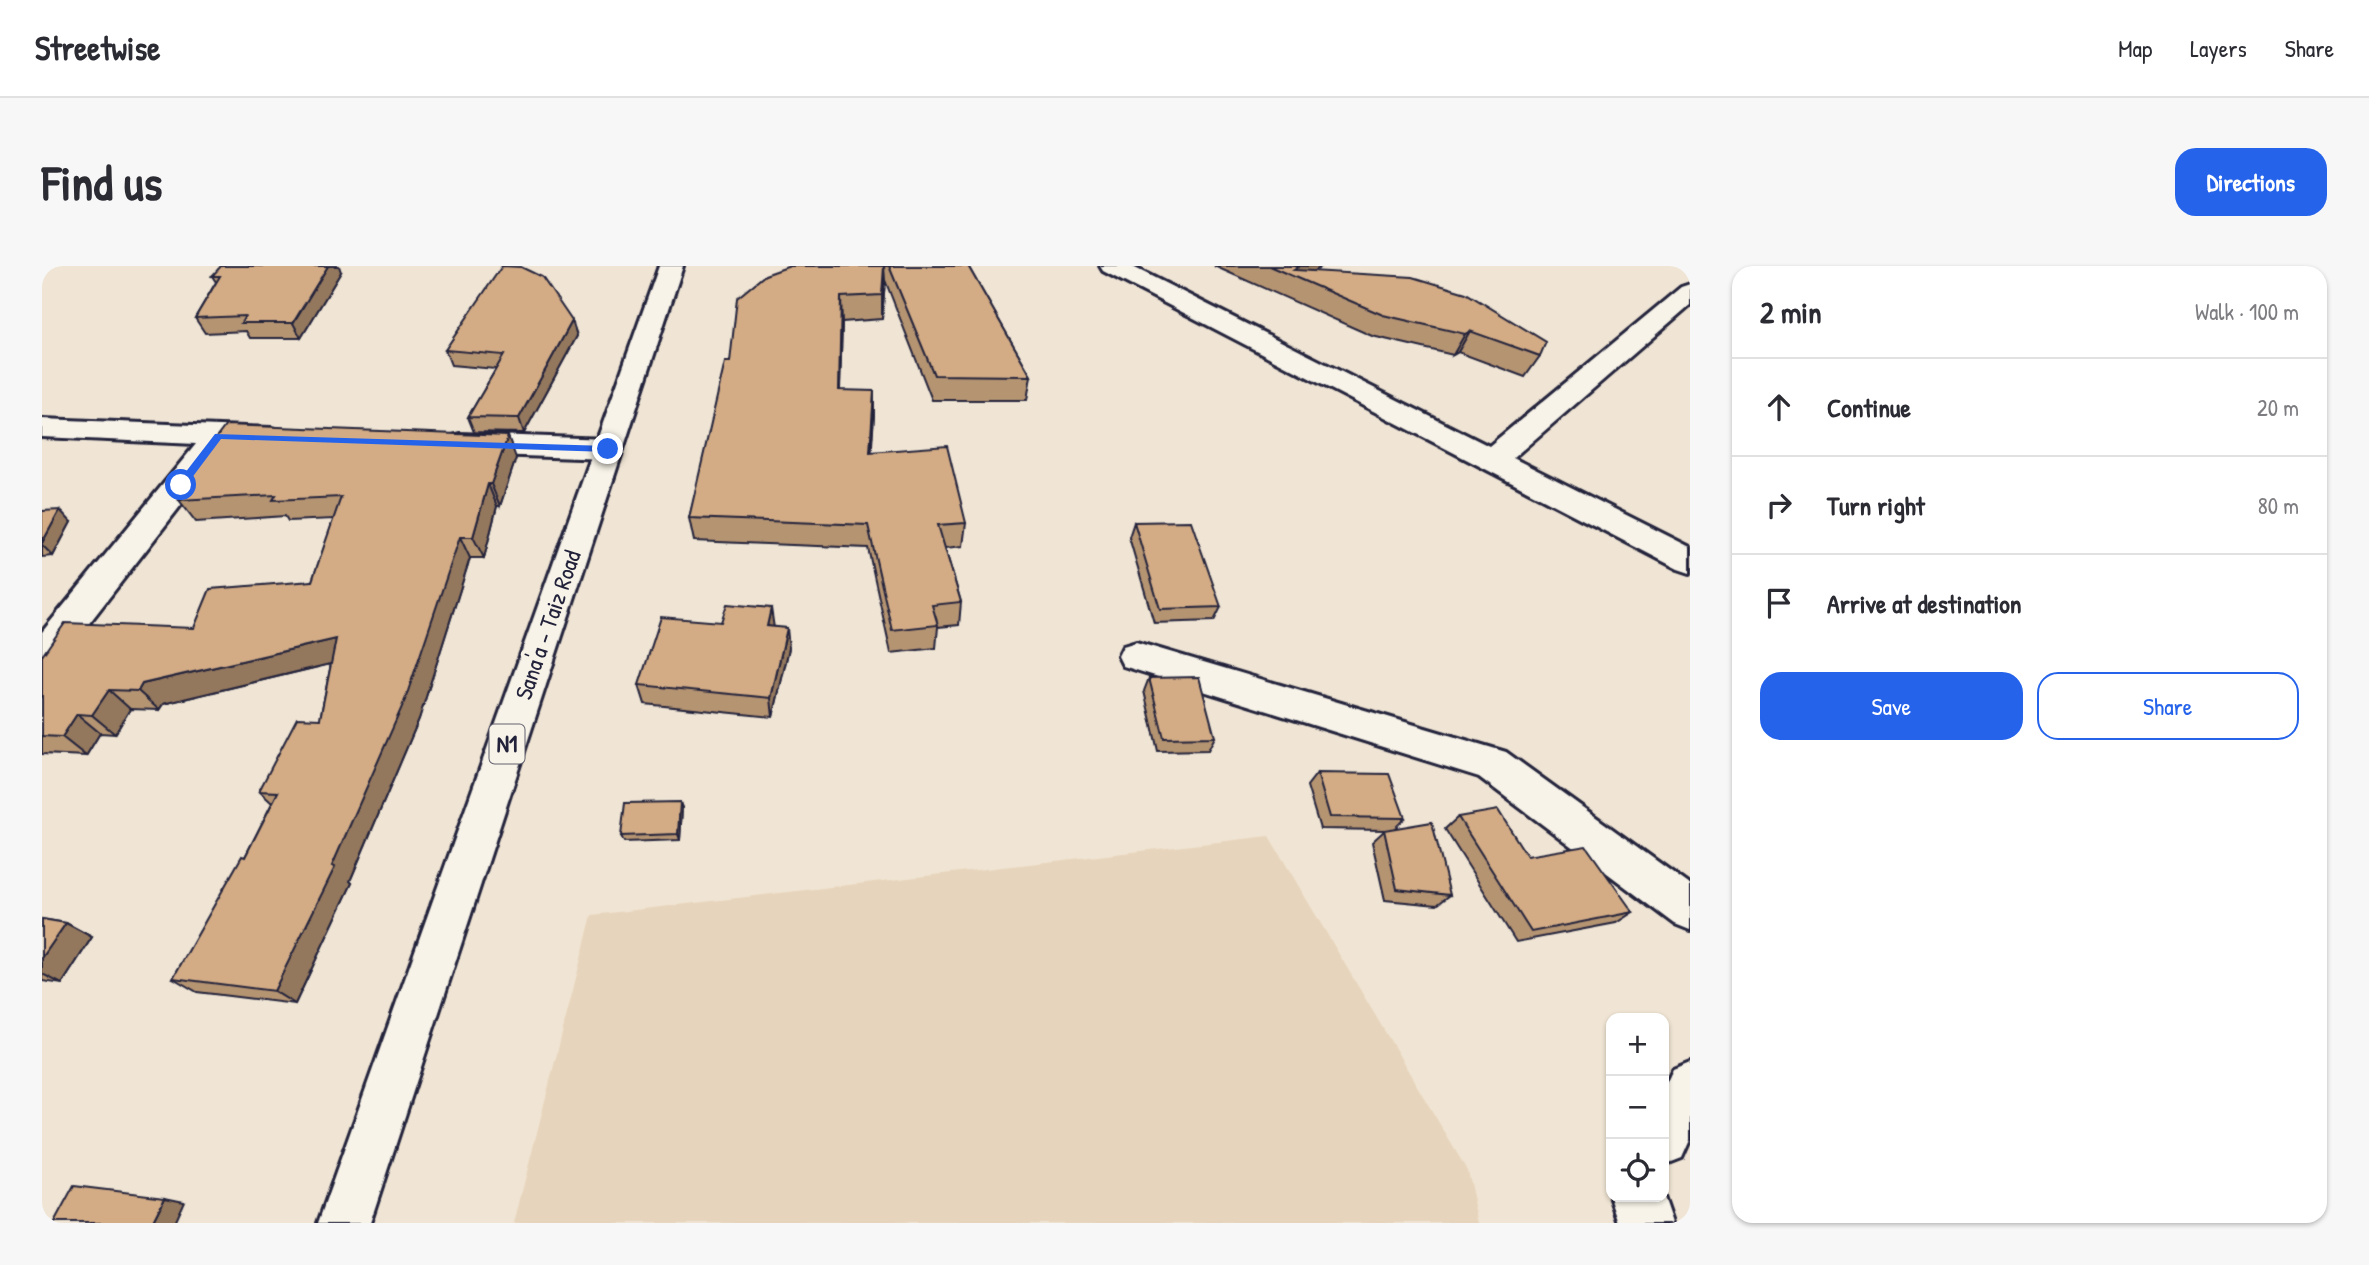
<!DOCTYPE html>
<html lang="en">
<head>
<meta charset="utf-8">
<style>
  :root { --surface:#fff; --page:#f7f7f7; --text:#2b2b33; --muted:#7c7c81; --line:#e1e1e2; --accent:#2563eb }
  body { margin:0; font-family:"Patrick Hand",sans-serif; background:var(--page); color:var(--text) }
  .controls { position:absolute; right:21px; bottom:21px; display:grid; overflow:hidden; border-radius:14px; box-shadow:0 2px 5px #0004 }
  .controls button { width:63px; height:63px; display:grid; place-items:center; padding:0; border:0; border-bottom:2px solid var(--line); background:var(--surface); color:var(--text); font:35px sans-serif }
  .stop { position:absolute; width:21px; height:21px; margin:-16px; border:5px solid #2563eb; border-radius:50%; background:#fff }
  .stop.end { background:#2563eb; border-color:#fff; box-shadow:0 2px 7px #0008 }
  .list { margin:0; padding:0; list-style:none }
  h2 { display:flex; justify-content:space-between; align-items:center; height:91px; margin:0; padding:0 28px; font-size:30px }
  h2 small { font-size:23px; font-weight:400; color:var(--muted) }
  .list li { display:grid; grid-template-columns:46px 1fr auto; gap:21px; align-items:center; box-sizing:border-box; height:98px; padding:0 28px; border-top:2px solid var(--line) }
  .list b { display:block; font-size:26px; white-space:nowrap }
  .list em { font-size:23px; font-style:normal; color:var(--muted) }
  .actions { display:flex; gap:14px; padding:21px 28px }
  .actions a { flex:1; padding:16px 0; border:2px solid var(--accent); border-radius:21px; text-align:center; font-size:24px; color:var(--accent) }
  .actions .main { background:var(--accent); color:#fff }
  .icon { flex:none; width:38px; height:38px; fill:none; stroke:currentColor; stroke-width:2; stroke-linecap:round; stroke-linejoin:round }
  .map { position:relative; flex:none; width:1648px; height:957px; overflow:hidden; border-radius:21px }
  header { display:flex; align-items:center; gap:42px; box-sizing:border-box; height:98px; padding:0 35px; background:var(--surface); border-bottom:2px solid var(--line) }
  header strong { font-size:33px }
  nav { display:flex; gap:38px; margin-inline-start:auto; font-size:24px }
  .intro { display:flex; align-items:center; justify-content:space-between; box-sizing:border-box; height:168px; padding:0 42px }
  h1 { margin:0; font-size:49px }
  .button { padding:18px 32px; border-radius:21px; background:var(--accent); color:#fff; font-size:24px; font-weight:700 }
  main { display:flex; gap:42px; padding:0 42px }
  aside { flex:1; background:var(--surface); border-radius:21px; box-shadow:0 2px 5px #0004 }
  .map>svg:first-child { display:block }
</style>
</head>
<body>
<header>
<strong>Streetwise</strong>
<nav><a>Map</a><a>Layers</a><a>Share</a></nav>
</header>
<div class="intro"><h1>Find us</h1><a class="button">Directions</a></div>
<main>
<div class="map">
<svg width="1648" height="957" viewBox="0 0 1648 957">
  <rect width="100%" height="100%" fill="#f0e5d4"/>
  <filter id="ink" filterUnits="userSpaceOnUse"><feTurbulence type="fractalNoise" baseFrequency=".0143" numOctaves="2"/><feDisplacementMap in="SourceGraphic" scale="14" xChannelSelector="R" yChannelSelector="G"/><feConvolveMatrix kernelMatrix="1 2 1 2 8 2 1 2 1" color-interpolation-filters="sRGB"/></filter>
  <g filter="url(#ink)">
    <!-- built -->
    <path fill="#e7d4bc" d="M 1227,570 L 1425,904 L 1437,957 L 472,957 L 550,649 Z"/>
    <g fill="none" stroke-linecap="round" stroke-linejoin="round">
      <!-- minor casing -->
      <g stroke="#22223b" stroke-width="6">
        <path id="minor" d="M 1058,0 L 1089,0 L 1447,180 L 1639,21 L 1648,18 L 1648,39 L 1471,192 L 1648,281 L 1648,307 L 1636,303 L 1061,5 Z
          M 0,153 L 229,162 L 240,165 L 244,172 L 240,179 L 229,182 L 185,180 L 13,401 L 0,405 L 0,366 L 154,178 L 0,171 Z
          M 418,168 L 566,173 L 577,176 L 581,183 L 577,190 L 566,193 L 418,188 L 407,185 L 403,178 L 407,171 Z
          M 1094,376 L 1464,486 L 1648,619 L 1648,664 L 1633,658 L 1437,511 L 1081,400 L 1076,390 L 1081,380 Z
          M 1648,796 L 1648,874 L 1640,892 L 1622,899 L 1622,822 L 1631,803 Z
          M 1569,931 L 1621,931 L 1630,957 L 1578,957 Z"/>
      </g>
      <!-- highway casing -->
      <g stroke="#22223b" stroke-width="6">
        <path id="highway" d="M 617,0 L 641,0 L 328,957 L 276,957 Z"/>
      </g>
      <!-- minor -->
      <use href="#minor" fill="#f7f3e8" fill-rule="evenodd"/>
      <!-- highway -->
      <use href="#highway" fill="#f7f3e8" fill-rule="evenodd"/>
    </g>
    <!-- wall -->
    <path fill="#b59472" stroke="#22223b" stroke-width="2" d="M 748,0 L 926,0 L 989,110 L 985,134 L 890,134 L 843,14 L 840,53 L 800,56 L 798,124 L 832,149 L 829,186 L 924,257 L 921,280 L 903,282 L 919,336 L 917,359 L 896,361 L 894,382 L 849,387 L 826,282 L 652,275 L 647,252 L 688,96 Z
      M 1172,0 L 1280,0 L 1273,5 L 1498,90 L 1483,111 L 1416,86 L 1411,89 L 1330,70 Z
      M 299,6 L 259,72 L 208,72 L 204,65 L 163,67 L 153,52 L 174,16 L 170,10 Z
      M 530,55 L 535,70 L 482,167 L 432,166 L 426,151 L 454,103 L 409,99 L 403,84 Z
      M 474,192 L 458,240 L 455,240 L 442,292 L 428,292 L 377,453 L 308,615 L 310,617 L 253,738 L 155,726 L 131,712 L 203,591 L 230,537 L 217,525 L 278,453 L 289,398 L 121,438 L 117,444 L 88,443 L 73,468 L 58,467 L 44,490 L 0,488 L 0,390 L 152,362 L 270,315 L 292,253 L 246,255 L 243,250 L 154,256 L 137,234 Z
      M 0,245 L 29,256 L 11,290 L 0,291 Z
      M 1092,256 L 1179,341 L 1172,355 L 1112,357 L 1087,271 Z
      M 732,361 L 747,382 L 731,451 L 603,438 L 597,419 Z
      M 1107,412 L 1173,471 L 1166,484 L 1116,485 L 1102,425 Z
      M 1275,507 L 1363,552 L 1353,562 L 1408,629 L 1395,639 L 1343,634 L 1330,576 L 1343,564 L 1278,563 L 1265,520 Z
      M 640,542 L 638,574 L 582,576 L 579,570 Z
      M 1416,551 L 1485,590 L 1591,646 L 1574,657 L 1474,676 L 1403,563 Z
      M 0,653 L 24,657 L 50,671 L 20,718 L 0,715 Z"/>
    <!-- shaded-wall -->
    <path fill="#94785d" stroke="#22223b" stroke-width="2" d="M 286,0 L 297,0 L 299,6 L 259,72 L 251,57 Z
      M 842,0 L 843,14 L 840,53 L 840,29 Z
      M 1258,0 L 1280,0 L 1260,14 L 1252,4 Z
      M 799,31 L 800,56 L 797,148 L 797,124 Z
      M 530,55 L 535,70 L 482,167 L 477,152 Z
      M 1428,65 L 1416,86 L 1411,89 L 1423,68 Z
      M 832,125 L 832,149 L 828,210 L 828,186 Z
      M 466,170 L 474,192 L 458,240 L 449,218 Z
      M 446,218 L 455,240 L 442,292 L 431,271 Z
      M 18,244 L 29,256 L 11,290 L 0,279 L 0,277 Z
      M 418,271 L 428,292 L 377,453 L 308,615 L 310,617 L 253,738 L 232,725 L 290,600 Z
      M 729,342 L 732,362 L 725,360 Z
      M 745,362 L 747,382 L 731,451 L 729,432 Z
      M 294,373 L 309,393 L 121,438 L 117,444 L 96,425 L 100,418 Z
      M 67,424 L 88,443 L 73,468 L 50,449 Z
      M 35,448 L 58,467 L 44,490 L 20,471 Z
      M 638,536 L 640,542 L 638,574 L 636,568 Z
      M 24,657 L 50,671 L 20,718 L 0,708 L 0,692 Z
      M 123,931 L 142,935 L 132,957 L 110,957 Z"/>
    <!-- building -->
    <path fill="#d3ac85" stroke="#22223b" stroke-width="2" d="M 179,0 L 286,0 L 251,57 L 199,57 L 203,50 L 153,52 L 178,10 L 170,10 Z
      M 460,0 L 479,1 L 500,11 L 530,55 L 477,152 L 426,151 L 462,89 L 403,84 Z
      M 748,0 L 842,0 L 840,29 L 799,31 L 797,124 L 832,125 L 828,186 L 905,180 L 924,257 L 896,259 L 919,336 L 890,339 L 896,359 L 850,364 L 826,259 L 647,252 L 683,96 L 688,96 L 695,32 L 723,9 Z
      M 847,0 L 926,0 L 989,110 L 892,109 Z
      M 1227,0 L 1258,0 L 1252,4 L 1371,11 L 1424,27 L 1504,76 L 1498,90 L 1428,65 L 1423,68 L 1341,49 Z
      M 184,159 L 466,170 L 449,218 L 446,218 L 431,271 L 418,271 L 363,434 L 290,600 L 293,601 L 232,725 L 131,712 L 200,590 L 203,591 L 236,526 L 217,525 L 255,452 L 278,453 L 294,373 L 100,418 L 96,425 L 67,424 L 50,449 L 35,448 L 20,471 L 0,470 L 0,390 L 23,357 L 152,362 L 168,323 L 270,315 L 299,231 L 231,234 L 234,229 L 137,234 L 153,200 Z
      M 18,244 L 0,277 L 0,245 Z
      M 1149,255 L 1179,341 L 1118,343 L 1092,256 Z
      M 685,338 L 729,342 L 725,360 L 745,362 L 729,432 L 597,419 L 619,351 L 679,356 Z
      M 1157,411 L 1173,471 L 1122,472 L 1107,412 Z
      M 1275,507 L 1347,508 L 1363,552 L 1288,551 Z
      M 638,536 L 636,568 L 579,570 L 583,537 Z
      M 1456,544 L 1485,590 L 1544,580 L 1591,646 L 1489,666 L 1416,551 Z
      M 1390,556 L 1408,629 L 1355,623 L 1342,564 Z
      M 0,653 L 24,657 L 0,692 Z
      M 32,920 L 123,931 L 110,957 L 12,957 Z"/>
  </g>
  <!-- route -->
  <path fill="#2563eb" d="M 173,168 L 566,180 L 571,183 L 566,186 L 179,173 L 143,221 L 136,221 L 136,216 Z"/>
  <g text-anchor="middle" stroke-width="7" stroke-linejoin="round" paint-order="stroke">
    <!-- shield labels -->
    <rect fill="#f7f3e8" stroke="#62616f" stroke-width="2" x="447.5" y="458.5" width="35" height="39" rx="5"/>
    <g font-size="23" font-weight="bold" fill="#22223b">
      <text x="465" y="486">N1</text>
    </g>
    <!-- street labels -->
    <g font-size="24" fill="#22223b" stroke="#f7f3e8">
      <text transform="translate(506 359) rotate(-71)" y="8">Sana'a - Taiz Road</text>
    </g>
  </g>
</svg>
<div class="controls">
<button>+</button>
<button>−</button>
<button><svg class="icon" aria-label="locate" viewBox="0 0 24 24"><circle cx="12" cy="12" r="6"/><path d="M12 2v4M12 18v4M2 12h4M18 12h4"/></svg></button>
</div>
<div class="stop" style="left:139px;top:219px"></div>
<div class="stop end" style="left:566px;top:183px"></div>
</div>
<aside>
<h2>2 min<small>Walk · 100 m</small></h2>
<ul class="list">
<li><svg class="icon" aria-label="ahead" viewBox="0 0 24 24"><path d="M12 20V5M6 11l6-6 6 6"/></svg><div><b>Continue</b></div><em>20 m</em></li>
<li><svg class="icon" aria-label="right" viewBox="0 0 24 24"><path d="M7 20v-9h11M14 6l5 5-5 5"/></svg><div><b>Turn right</b></div><em>80 m</em></li>
<li><svg class="icon" aria-label="arrive" viewBox="0 0 24 24"><path d="M6 21V4h12l-3 4 3 4H6"/></svg><div><b>Arrive at destination</b></div></li>
</ul>
<div class="actions"><a class="main">Save</a><a>Share</a></div>
</aside>
</main>
</body>
</html>
